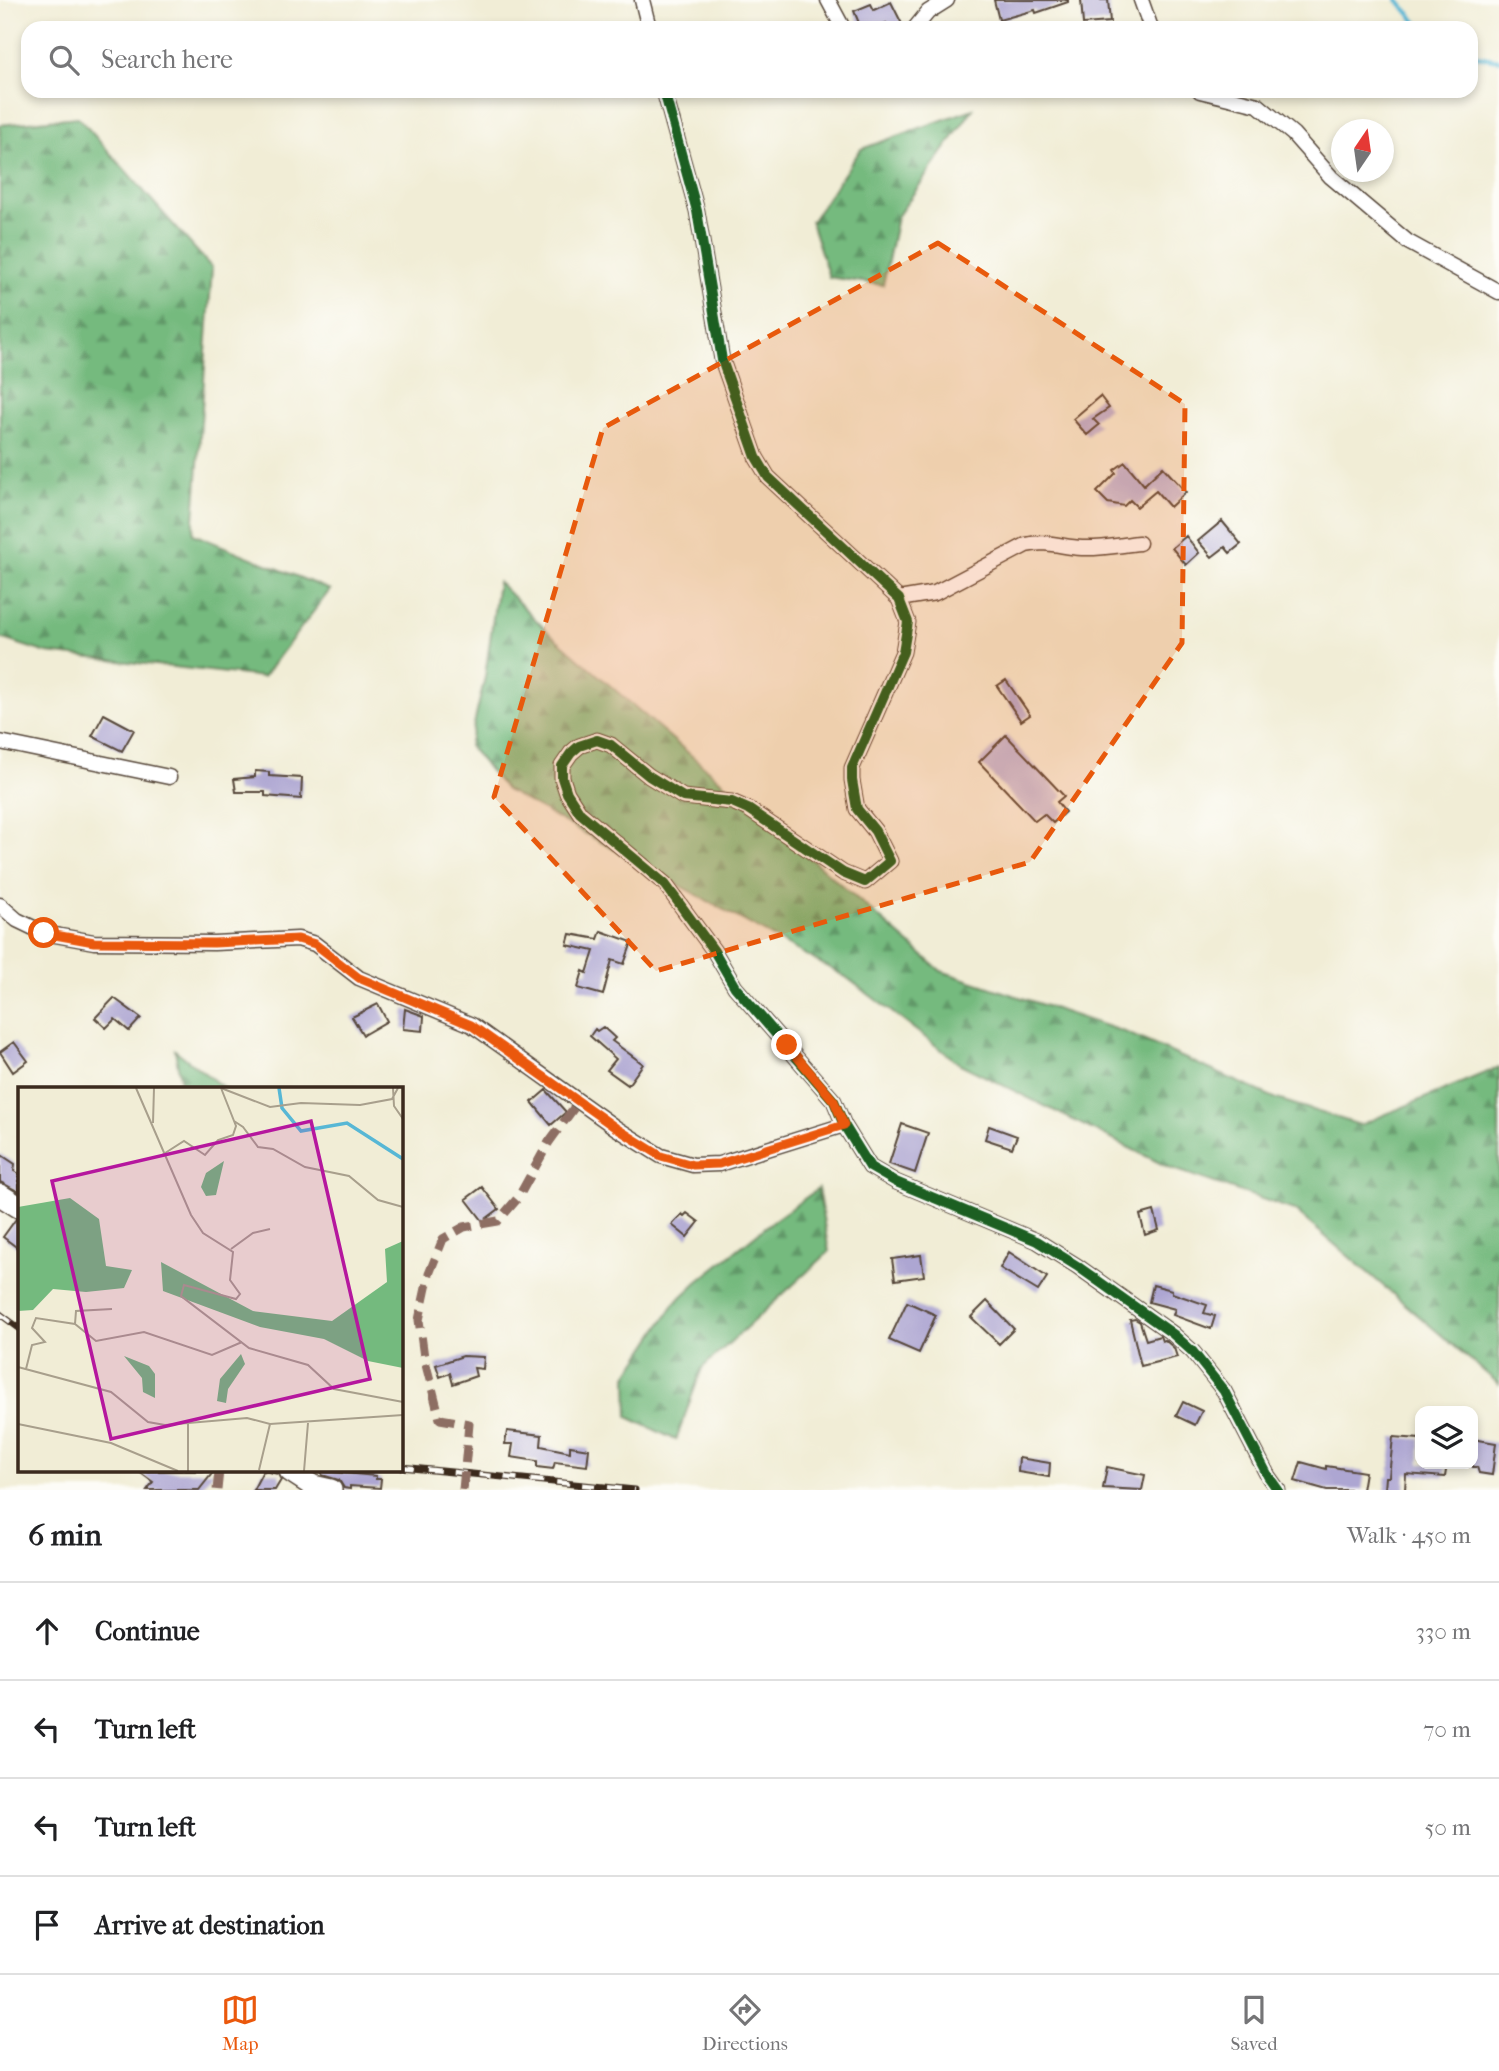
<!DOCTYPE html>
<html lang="en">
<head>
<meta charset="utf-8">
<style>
  :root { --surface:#fff; --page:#f6f6f6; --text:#202124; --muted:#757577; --line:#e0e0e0; --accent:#ea580c }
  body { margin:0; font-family:"IM FELL French Canon",serif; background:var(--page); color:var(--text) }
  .controls { position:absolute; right:21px; bottom:21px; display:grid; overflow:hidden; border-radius:14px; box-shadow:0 4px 10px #0003 }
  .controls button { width:63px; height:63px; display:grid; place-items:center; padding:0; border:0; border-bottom:2px solid var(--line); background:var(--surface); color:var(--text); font:35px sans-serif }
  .compass { position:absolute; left:1331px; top:119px; width:63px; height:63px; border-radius:50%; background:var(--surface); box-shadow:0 4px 10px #0003; rotate:13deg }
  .stop { position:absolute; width:21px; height:21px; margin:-16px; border:5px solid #ea580c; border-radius:50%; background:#fff }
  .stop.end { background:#ea580c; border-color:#fff; box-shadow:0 2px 7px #0008 }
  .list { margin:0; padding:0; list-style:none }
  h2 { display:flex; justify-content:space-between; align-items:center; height:91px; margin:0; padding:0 28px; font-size:30px }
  h2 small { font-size:23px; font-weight:400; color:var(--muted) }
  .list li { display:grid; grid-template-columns:46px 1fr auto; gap:21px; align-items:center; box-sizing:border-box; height:98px; padding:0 28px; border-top:2px solid var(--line) }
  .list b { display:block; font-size:26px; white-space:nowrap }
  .list em { font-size:23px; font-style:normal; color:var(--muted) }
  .icon { flex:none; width:38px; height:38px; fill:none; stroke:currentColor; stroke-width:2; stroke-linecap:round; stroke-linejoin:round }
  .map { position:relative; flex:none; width:1499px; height:1490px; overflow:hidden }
  .search { position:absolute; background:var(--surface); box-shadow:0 4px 10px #0003; left:21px; right:21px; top:21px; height:77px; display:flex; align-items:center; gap:18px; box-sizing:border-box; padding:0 24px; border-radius:21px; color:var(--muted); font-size:26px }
  .sheet { height:483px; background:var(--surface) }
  nav { display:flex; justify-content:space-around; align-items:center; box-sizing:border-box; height:98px; border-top:2px solid var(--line); background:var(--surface); font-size:19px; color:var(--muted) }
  nav a { display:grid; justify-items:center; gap:4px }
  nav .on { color:var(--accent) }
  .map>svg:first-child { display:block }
</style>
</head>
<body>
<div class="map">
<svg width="1499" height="1490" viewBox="0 0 1499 1490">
  <defs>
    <pattern id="forest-firs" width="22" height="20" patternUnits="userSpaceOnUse" patternTransform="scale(1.75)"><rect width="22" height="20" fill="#74ba7e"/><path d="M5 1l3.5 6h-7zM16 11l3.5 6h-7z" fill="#609767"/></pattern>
  </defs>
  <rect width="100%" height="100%" fill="#fdfcf7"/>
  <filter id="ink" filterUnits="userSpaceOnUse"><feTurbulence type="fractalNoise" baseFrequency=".0143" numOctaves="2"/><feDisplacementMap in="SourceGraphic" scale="14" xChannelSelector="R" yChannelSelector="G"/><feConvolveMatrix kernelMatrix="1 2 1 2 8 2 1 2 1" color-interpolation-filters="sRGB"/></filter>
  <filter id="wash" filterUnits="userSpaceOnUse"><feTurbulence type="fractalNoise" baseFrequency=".00686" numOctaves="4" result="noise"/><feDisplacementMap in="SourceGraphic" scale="28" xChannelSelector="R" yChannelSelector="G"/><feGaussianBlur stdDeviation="1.57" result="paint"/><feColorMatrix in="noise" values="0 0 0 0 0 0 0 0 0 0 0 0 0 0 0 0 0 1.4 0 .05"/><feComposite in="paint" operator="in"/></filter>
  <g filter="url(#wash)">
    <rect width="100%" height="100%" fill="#f1edd6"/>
    <!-- forest -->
    <path fill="url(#forest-firs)" stroke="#58724e" stroke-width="2" d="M 973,109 L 897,217 L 883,285 L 829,277 L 811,222 L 861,149 Z
      M 78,117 L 212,268 L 193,534 L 330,590 L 263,677 L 47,653 L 0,638 L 0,125 Z
      M 498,582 L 547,631 L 941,971 L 1127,1033 L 1277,1099 L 1360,1125 L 1499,1067 L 1499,1384 L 1294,1210 L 1168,1167 L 960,1064 L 846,977 L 506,790 L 469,746 L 485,677 Z
      M 175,1050 L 225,1089 L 182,1089 Z
      M 818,1189 L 829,1252 L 702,1368 L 676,1440 L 628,1417 L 627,1376 L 675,1303 L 697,1282 L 773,1221 Z"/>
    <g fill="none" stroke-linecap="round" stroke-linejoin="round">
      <!-- stream -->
      <path stroke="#57b7d5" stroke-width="4.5" d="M 1398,0 L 1421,28
        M 1471,55 L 1499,60"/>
    </g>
    <g id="blocks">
      <!-- building -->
      <path fill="#ada6d2" d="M 994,0 L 1068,0 L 1068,2 L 1036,13 L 1035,10 L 999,20 Z
        M 1081,0 L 1108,0 L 1110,22 L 1083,24 Z
        M 891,2 L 904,28 L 888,28 L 886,23 L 875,28 L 861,28 L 854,11 L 871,4 L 874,10 Z
        M 1100,396 L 1109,408 L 1093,419 L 1099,425 L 1087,435 L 1073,419 Z
        M 1125,462 L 1144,485 L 1163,467 L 1186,492 L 1170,507 L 1156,491 L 1137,507 L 1130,500 L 1124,506 L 1108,503 L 1097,492 L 1116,473 L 1114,470 Z
        M 1222,521 L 1241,544 L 1230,553 L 1225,547 L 1212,557 L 1198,541 Z
        M 1186,536 L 1199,553 L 1186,565 L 1172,548 Z
        M 1006,680 L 1030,715 L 1021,721 L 997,686 Z
        M 104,714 L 134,730 L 122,751 L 92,736 Z
        M 1006,735 L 1064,796 L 1057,802 L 1065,812 L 1053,823 L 1044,814 L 1035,821 L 979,762 Z
        M 255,771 L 269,772 L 269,776 L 302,778 L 301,799 L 265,796 L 265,792 L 236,792 L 234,779 L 255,777 Z
        M 601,931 L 632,942 L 624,964 L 612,960 L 603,995 L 578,988 L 583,971 L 587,973 L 594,951 L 567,945 L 570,934 L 598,939 Z
        M 114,998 L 141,1018 L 129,1031 L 115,1019 L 106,1028 L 95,1018 Z
        M 378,1004 L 387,1021 L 363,1035 L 352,1017 Z
        M 405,1009 L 424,1016 L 423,1031 L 403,1029 Z
        M 603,1027 L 615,1038 L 612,1041 L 643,1064 L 628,1085 L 607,1070 L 616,1059 L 590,1036 L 595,1029 L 597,1031 Z
        M 14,1042 L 28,1061 L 13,1072 L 0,1052 Z
        M 546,1090 L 566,1112 L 551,1125 L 532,1102 Z
        M 902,1124 L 928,1133 L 915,1173 L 889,1164 Z
        M 989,1126 L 1017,1136 L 1012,1148 L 985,1139 Z
        M 0,1154 L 15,1164 L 14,1171 L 19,1174 L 19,1192 L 0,1182 Z
        M 482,1187 L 499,1209 L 483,1221 L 466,1199 Z
        M 1154,1211 L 1159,1230 L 1145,1235 L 1140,1215 Z
        M 687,1213 L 699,1222 L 687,1237 L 672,1225 L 682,1214 L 684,1216 Z
        M 16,1219 L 19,1220 L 19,1249 L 3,1237 Z
        M 1009,1252 L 1047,1277 L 1038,1291 L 1000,1268 Z
        M 921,1255 L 924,1276 L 895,1280 L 892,1259 Z
        M 1153,1285 L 1172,1290 L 1172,1293 L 1207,1305 L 1204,1313 L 1215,1316 L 1211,1329 L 1173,1315 L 1175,1309 L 1149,1302 Z
        M 987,1301 L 1014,1329 L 999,1344 L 971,1317 Z
        M 907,1302 L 936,1315 L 919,1353 L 889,1340 Z
        M 1135,1319 L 1140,1322 L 1146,1340 L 1160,1336 L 1162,1341 L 1165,1340 L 1174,1348 L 1177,1357 L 1141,1366 L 1130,1320 Z
        M 463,1356 L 484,1357 L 483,1369 L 474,1368 L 476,1376 L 453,1384 L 450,1373 L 440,1377 L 436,1365 Z
        M 1183,1402 L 1202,1411 L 1195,1425 L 1176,1416 Z
        M 507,1431 L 542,1435 L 541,1446 L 570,1452 L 570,1446 L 589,1449 L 587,1466 L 555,1462 L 553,1469 L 537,1467 L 537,1461 L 511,1457 L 513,1444 L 505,1444 Z
        M 1393,1437 L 1420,1439 L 1420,1464 L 1447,1464 L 1445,1477 L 1406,1474 L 1405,1490 L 1385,1490 L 1386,1477 L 1389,1477 Z
        M 1473,1439 L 1496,1443 L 1492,1475 L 1479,1473 L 1477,1467 L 1473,1467 Z
        M 1019,1458 L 1050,1463 L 1049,1477 L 1018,1472 Z
        M 1301,1462 L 1326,1469 L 1326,1466 L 1365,1472 L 1362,1490 L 1327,1490 L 1295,1481 Z
        M 1107,1467 L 1145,1475 L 1142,1490 L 1103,1488 Z
        M 138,1471 L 214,1471 L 199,1490 L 147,1490 L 153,1482 Z
        M 263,1471 L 278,1474 L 281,1480 L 275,1490 L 253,1490 Z
        M 322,1471 L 376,1476 L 376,1479 L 381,1479 L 380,1488 L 350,1486 L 350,1489 L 344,1488 L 339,1480 L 322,1475 Z"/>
    </g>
  </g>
  <g filter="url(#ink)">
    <use href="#blocks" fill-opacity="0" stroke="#56473a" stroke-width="2"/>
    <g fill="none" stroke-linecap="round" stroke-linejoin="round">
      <!-- minor casing -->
      <g stroke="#56473a" stroke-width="17">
        <path id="minor" d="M 642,0 L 649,28
          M 828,0 L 843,28
          M 1141,0 L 1151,28
          M 915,28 L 928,12 L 947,0
          M 664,91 L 697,211 L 722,360 L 756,457 L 768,477 L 899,599 L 908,622 L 903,652 L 852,768 L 852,780 L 857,809 L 875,831 L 890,861 L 865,882 L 843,873 L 748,809 L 732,802 L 683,797 L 649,776 L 611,745 L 597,740 L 579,746 L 571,753 L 562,766 L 562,778 L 567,793 L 580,813 L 665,884 L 714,951 L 735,987 L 834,1101 L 844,1125 L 870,1167 L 896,1182 L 1037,1241 L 1077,1266 L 1173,1334 L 1193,1352 L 1224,1391 L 1268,1476 L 1278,1490
          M 1200,91 L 1258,105 L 1293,134 L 1331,177 L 1408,242 L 1499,292
          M 899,599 L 935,593 L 1026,545 C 1046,540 1062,547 1082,548 C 1102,549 1120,545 1139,543
          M 0,742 L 169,777
          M 0,905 L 17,920 L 44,933 L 94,942 L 214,943 L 298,939 L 315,944 L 359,978 L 472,1025 L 616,1128 L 661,1156 L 693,1165 L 719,1164 L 844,1125"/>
      </g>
      <!-- secondary casing -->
      <g stroke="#56473a" stroke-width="24">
        <path id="secondary" d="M 0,1195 L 19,1207
          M 290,1471 L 313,1486 L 331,1490"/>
      </g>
      <!-- minor -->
      <use href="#minor" stroke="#fff" stroke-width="14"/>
      <!-- secondary -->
      <use href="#secondary" stroke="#fff" stroke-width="21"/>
      <!-- rail casing -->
      <g stroke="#3b2a1e" stroke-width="7">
        <path id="rail" d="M 0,1314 L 19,1328
          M 401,1467 L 635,1490"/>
      </g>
      <!-- rail -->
      <use href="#rail" stroke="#fdfcf7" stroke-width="4.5" stroke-dasharray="13" stroke-linecap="butt"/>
      <!-- quiet -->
      <path stroke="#8d6e63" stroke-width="9" stroke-dasharray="18 9" stroke-linecap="butt" d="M 217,1490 L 219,1471
        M 463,1490 L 469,1424 L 440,1419 L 424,1357 L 419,1320 L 429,1274 L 443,1239 L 464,1227 L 498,1221 L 518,1198 L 549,1142 L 579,1101"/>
      <!-- cycleway casing -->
      <g stroke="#fdfcf7" stroke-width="15">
        <path id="cycleway" d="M 664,91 L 697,211 L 722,360 L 756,457 L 768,477 L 899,599 L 908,622 L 903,652 L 852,768 L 852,780 L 857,809 L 875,831 L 890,861 L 865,882 L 843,873 L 748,809 L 732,802 L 683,797 L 649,776 L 611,745 L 597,740 L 579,746 L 571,753 L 562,766 L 562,778 L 567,793 L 580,813 L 665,884 L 714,951 L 735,987 L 834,1101 L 844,1125 L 870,1167 L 896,1182 L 1037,1241 L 1077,1266 L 1173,1334 L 1193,1352 L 1224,1391 L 1268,1476 L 1278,1490"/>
      </g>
      <!-- cycleway -->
      <use href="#cycleway" stroke="#1b5e20" stroke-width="10"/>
    </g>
  </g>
  <g fill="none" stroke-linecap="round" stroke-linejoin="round" filter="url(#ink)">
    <!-- route -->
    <path stroke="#ea580c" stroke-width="9" d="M 44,933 L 94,942 L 214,943 L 298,939 L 315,944 L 359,978 L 471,1025 L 616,1128 L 661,1156 L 693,1165 L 719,1164 L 844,1125 L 834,1101 L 787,1045"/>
  </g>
  <!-- marked area -->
  <path fill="#e8590c" fill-opacity="0.2" stroke="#e8590c" stroke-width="5" stroke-dasharray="14 9" stroke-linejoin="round" d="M 938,243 L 1185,404 L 1182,643 L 1030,862 L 656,971 L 494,797 L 603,428 Z"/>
  <!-- overview -->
  <g transform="translate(18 1087)">
    <rect width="385" height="385" fill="#f1edd6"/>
    <path d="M 206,74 L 198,108 L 188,109 L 183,100 L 188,86 ZM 52,111 L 81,132 L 88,179 L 114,183 L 106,201 L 68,205 L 35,202 L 15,223 L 0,224 L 0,120 ZM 385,154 L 385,281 L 350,274 L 306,252 L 242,240 L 145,204 L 143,175 L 235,224 L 314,234 L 369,195 L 367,162 ZM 223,267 L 227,277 L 210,302 L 208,316 L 199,314 L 202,292 ZM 106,269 L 131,279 L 137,287 L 137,311 L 125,305 L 124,291 Z" fill="#74ba7e"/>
    <path fill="none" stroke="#57b7d5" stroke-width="3.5" d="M 261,1 L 264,21 L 283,44 L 329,36 L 385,72"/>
    <path fill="none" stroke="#a89f8c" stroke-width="2" d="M 118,1 L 173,128 L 185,146 L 215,165 L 212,193 L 222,207 L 218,212 L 166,198 L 163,209 L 231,261 L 290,278 L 316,302 L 385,315M 203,1 L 252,20 L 283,16 L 342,18 L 374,12 L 380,1M 375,1 L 376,19 L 385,32M 216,34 L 225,40 L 240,60 L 255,62 L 287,80 L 331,89 L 360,113 L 385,120M 135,36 L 136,1M 144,68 L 166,54 L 187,68 L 200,53 L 215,48 L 218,39 L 203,1M 213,162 L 235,146 L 252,142M 57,237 L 58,224 L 94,222M 0,280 L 93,305 L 130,335 L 147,338 L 229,331 L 252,337 L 385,328M 8,282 L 14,258 L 27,255 L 14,241 L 18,231 L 57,237 L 78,254 L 126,245 L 194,268 L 224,255M 170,335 L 170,384M 0,337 L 93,356 L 160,384M 241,383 L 252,337M 286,384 L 290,336"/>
    <path fill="#b5179e" fill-opacity="0.15" stroke="#b5179e" stroke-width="3.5" d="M 293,34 L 352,292 L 93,352 L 34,94 Z"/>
    <rect width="385" height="385" fill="none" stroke="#3b2a1e" stroke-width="3.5"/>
  </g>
</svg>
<div class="controls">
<button><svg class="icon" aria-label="layers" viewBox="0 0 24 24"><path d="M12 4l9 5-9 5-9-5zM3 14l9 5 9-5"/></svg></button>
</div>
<svg class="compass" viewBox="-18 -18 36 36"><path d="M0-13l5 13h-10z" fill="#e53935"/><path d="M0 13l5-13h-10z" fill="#757577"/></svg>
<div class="stop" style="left:44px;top:933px"></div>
<div class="stop end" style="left:787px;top:1045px"></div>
<div class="search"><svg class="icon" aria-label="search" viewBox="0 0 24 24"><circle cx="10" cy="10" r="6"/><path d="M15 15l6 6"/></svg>Search here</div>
</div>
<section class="sheet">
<h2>6 min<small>Walk · 450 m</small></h2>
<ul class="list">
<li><svg class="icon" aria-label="ahead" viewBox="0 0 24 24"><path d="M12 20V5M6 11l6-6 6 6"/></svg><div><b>Continue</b></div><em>330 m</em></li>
<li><svg class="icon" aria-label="left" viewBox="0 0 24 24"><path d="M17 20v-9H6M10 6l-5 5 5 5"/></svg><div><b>Turn left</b></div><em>70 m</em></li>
<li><svg class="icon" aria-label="left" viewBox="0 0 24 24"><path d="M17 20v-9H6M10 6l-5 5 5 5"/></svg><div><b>Turn left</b></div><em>50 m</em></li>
<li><svg class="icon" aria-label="arrive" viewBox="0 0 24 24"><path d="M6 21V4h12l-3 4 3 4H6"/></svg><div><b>Arrive at destination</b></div></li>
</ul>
</section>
<nav>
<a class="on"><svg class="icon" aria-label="map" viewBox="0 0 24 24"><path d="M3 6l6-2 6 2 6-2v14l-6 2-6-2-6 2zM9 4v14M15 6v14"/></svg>Map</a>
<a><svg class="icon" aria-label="directions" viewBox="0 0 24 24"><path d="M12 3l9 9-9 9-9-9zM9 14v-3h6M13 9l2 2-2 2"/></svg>Directions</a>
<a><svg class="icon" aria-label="saved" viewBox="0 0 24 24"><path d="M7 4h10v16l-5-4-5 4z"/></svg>Saved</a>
</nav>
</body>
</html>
